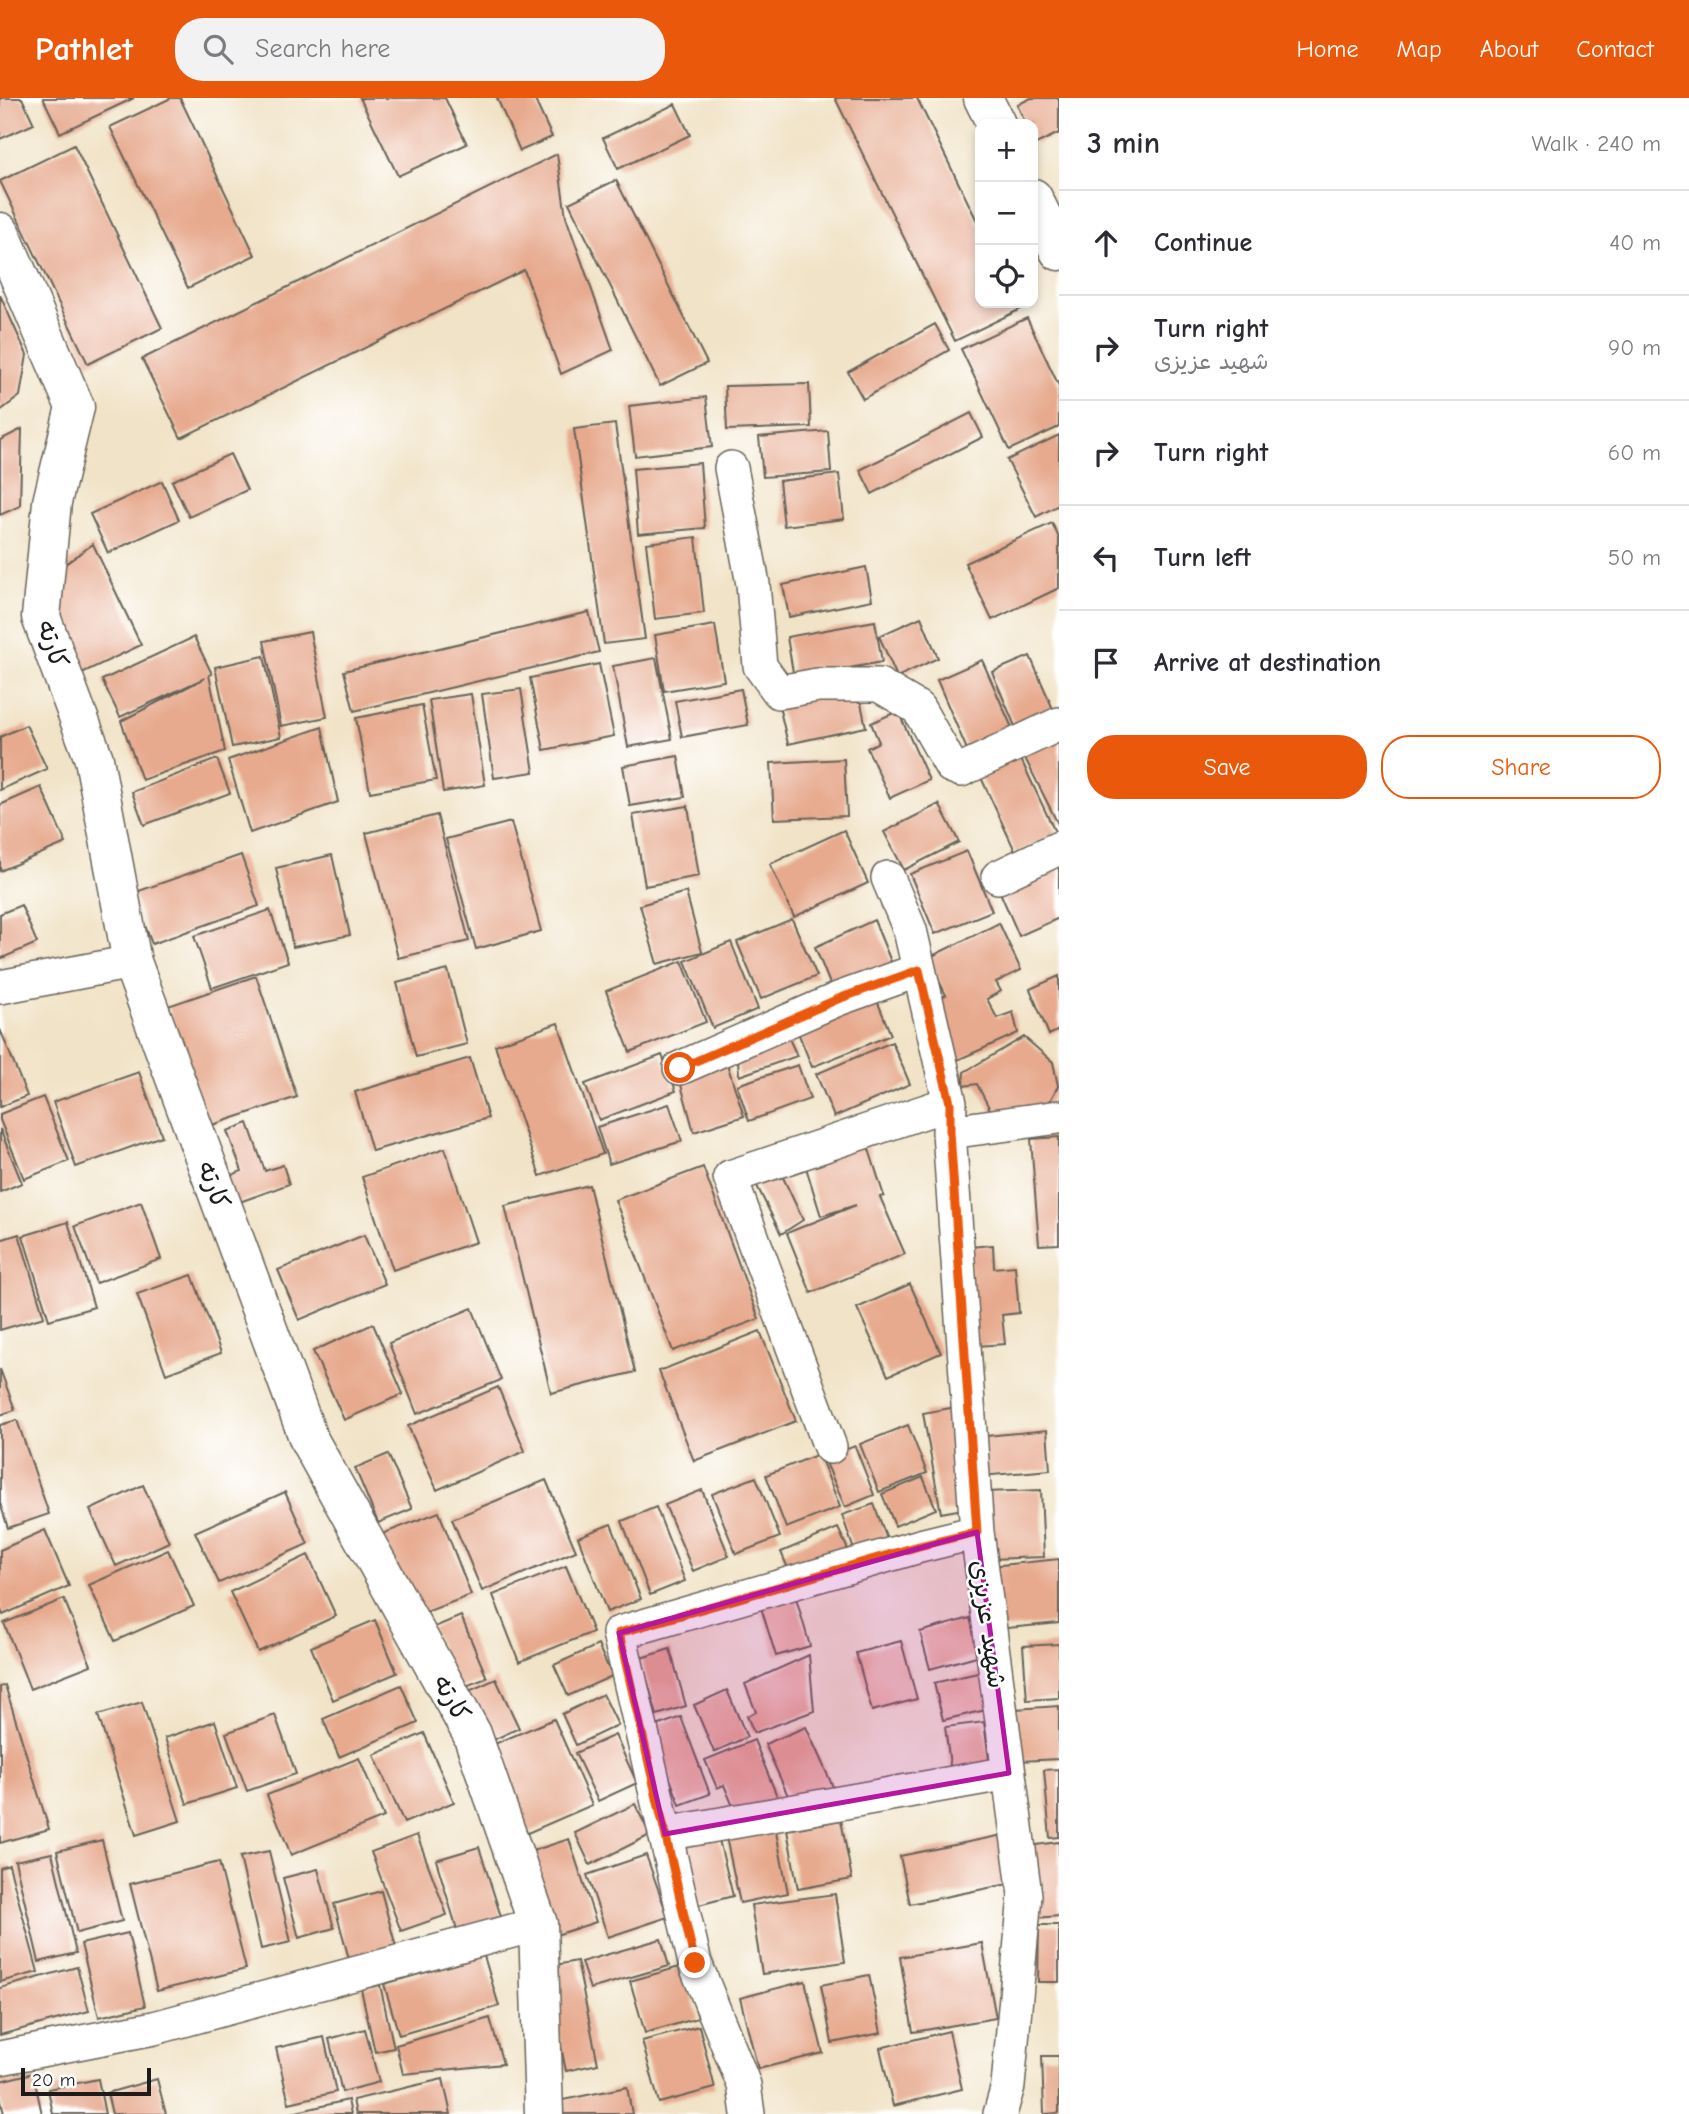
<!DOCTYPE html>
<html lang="en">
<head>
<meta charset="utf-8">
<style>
  :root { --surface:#fff; --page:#f2f2f3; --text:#2b2b33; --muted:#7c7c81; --line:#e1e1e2; --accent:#ea580c }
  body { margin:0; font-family:"Comic Neue","Playpen Sans Arabic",sans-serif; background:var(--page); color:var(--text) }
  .controls { position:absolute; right:21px; top:21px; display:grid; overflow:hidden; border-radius:14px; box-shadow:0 4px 10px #0003 }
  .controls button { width:63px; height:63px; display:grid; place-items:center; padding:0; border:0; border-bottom:2px solid var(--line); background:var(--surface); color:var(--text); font:35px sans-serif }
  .scale { position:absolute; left:21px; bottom:18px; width:130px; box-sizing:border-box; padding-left:7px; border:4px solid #1c1c1c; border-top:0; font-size:19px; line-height:24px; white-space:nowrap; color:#1c1c1c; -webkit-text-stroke:5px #fff; paint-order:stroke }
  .stop { position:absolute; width:21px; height:21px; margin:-16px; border:5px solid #ea580c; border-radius:50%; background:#fff }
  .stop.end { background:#ea580c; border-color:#fff; box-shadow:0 2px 7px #0008 }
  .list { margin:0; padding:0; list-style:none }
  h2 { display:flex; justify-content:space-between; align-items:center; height:91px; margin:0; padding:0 28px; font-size:30px }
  h2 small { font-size:23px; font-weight:400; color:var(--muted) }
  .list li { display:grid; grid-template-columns:46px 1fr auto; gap:21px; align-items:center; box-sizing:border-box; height:105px; padding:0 28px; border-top:2px solid var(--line) }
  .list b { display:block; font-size:26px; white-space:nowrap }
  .list p { margin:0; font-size:23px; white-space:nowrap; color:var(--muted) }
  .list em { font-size:23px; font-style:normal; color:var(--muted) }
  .actions { display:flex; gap:14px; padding:21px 28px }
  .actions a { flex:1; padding:16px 0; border:2px solid var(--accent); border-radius:28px; text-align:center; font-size:24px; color:var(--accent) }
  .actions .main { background:var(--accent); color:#fff }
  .icon { flex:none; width:38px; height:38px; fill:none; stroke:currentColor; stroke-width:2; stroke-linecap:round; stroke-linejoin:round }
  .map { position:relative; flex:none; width:1059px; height:2016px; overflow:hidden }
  header { display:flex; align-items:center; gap:42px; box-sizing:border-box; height:98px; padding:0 35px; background:var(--accent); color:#fff }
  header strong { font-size:33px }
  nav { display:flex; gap:38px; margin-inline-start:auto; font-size:24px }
  .search { width:490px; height:63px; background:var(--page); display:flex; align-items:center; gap:18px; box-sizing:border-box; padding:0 24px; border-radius:28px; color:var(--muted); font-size:26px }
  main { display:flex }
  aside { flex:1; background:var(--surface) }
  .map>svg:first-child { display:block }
</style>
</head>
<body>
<header>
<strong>Pathlet</strong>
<div class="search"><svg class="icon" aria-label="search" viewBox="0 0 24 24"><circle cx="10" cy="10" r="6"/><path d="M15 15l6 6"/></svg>Search here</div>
<nav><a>Home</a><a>Map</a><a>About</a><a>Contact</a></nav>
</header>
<main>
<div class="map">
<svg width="1059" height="2016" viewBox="0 0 1059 2016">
  <rect width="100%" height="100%" fill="#fff"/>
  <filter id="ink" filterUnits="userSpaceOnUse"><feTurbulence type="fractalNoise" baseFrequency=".0143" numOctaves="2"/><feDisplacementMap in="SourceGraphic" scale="14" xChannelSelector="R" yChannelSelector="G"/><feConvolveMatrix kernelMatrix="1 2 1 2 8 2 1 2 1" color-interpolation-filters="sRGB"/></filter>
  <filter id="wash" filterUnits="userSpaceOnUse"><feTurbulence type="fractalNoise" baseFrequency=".00686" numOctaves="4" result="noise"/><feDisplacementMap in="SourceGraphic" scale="28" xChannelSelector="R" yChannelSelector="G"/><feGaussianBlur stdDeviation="1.57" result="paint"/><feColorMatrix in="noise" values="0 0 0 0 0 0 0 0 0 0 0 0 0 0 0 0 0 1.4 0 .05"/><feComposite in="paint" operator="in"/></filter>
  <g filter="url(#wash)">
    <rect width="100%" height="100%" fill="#f1e3c7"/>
    <g id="blocks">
      <!-- building -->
      <path fill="#e7aa8f" d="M 0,0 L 22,0 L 34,26 L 0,41 Z
        M 43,0 L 134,0 L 60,35 Z
        M 171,0 L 180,0 L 255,157 L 188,190 L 110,29 Z
        M 360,0 L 445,0 L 467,46 L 398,78 Z
        M 497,0 L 534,0 L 552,39 L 520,53 Z
        M 835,0 L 917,0 L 980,129 L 980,205 L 1018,205 L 1021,211 L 955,243 Z
        M 1031,0 L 1059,0 L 1059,35 L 1036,46 L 1033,39 L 1033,26 L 1026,26 L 1017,7 Z
        M 675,6 L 690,37 L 618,71 L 603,40 Z
        M 74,47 L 162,230 L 88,266 L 0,83 Z
        M 557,56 L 566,119 L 613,252 L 561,276 L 524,172 L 181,340 L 142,261 Z
        M 616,82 L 707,265 L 660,288 L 569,105 Z
        M 0,197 L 27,257 L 20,298 L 0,313 Z
        M 1027,220 L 1059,288 L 1059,329 L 1009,352 L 961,251 Z
        M 935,226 L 949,252 L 863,301 L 848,274 Z
        M 809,286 L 811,329 L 727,332 L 725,288 Z
        M 706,299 L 712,349 L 635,358 L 629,308 Z
        M 971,315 L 983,339 L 872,396 L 860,372 Z
        M 615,326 L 645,541 L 604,546 L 574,331 Z
        M 22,331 L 20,408 L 0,417 L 0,342 Z
        M 828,333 L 831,374 L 763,379 L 759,339 Z
        M 1059,337 L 1059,407 L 1036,419 L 1007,362 Z
        M 230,356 L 247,392 L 189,419 L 172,383 Z
        M 700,365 L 705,430 L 638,436 L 633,371 Z
        M 839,376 L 844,421 L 784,428 L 779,383 Z
        M 162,383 L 179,422 L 108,455 L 90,416 Z
        M 1052,425 L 1059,440 L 1059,490 L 992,522 L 965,465 Z
        M 696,439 L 704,515 L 655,521 L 646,445 Z
        M 93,446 L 141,547 L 82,575 L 50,497 L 56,473 Z
        M 866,469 L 872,502 L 789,519 L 783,487 Z
        M 589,514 L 599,554 L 354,613 L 344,573 Z
        M 921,519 L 938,560 L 897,579 L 879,538 Z
        M 875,523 L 882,564 L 794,580 L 787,539 Z
        M 715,527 L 724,583 L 664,593 L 655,537 Z
        M 310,534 L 327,619 L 281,628 L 264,543 Z
        M 194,539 L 212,576 L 209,577 L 225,653 L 142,682 L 121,623 L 205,580 L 120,619 L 102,582 Z
        M 264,558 L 281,639 L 232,649 L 215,569 Z
        M 1030,558 L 1056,618 L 1017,633 L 992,574 Z
        M 656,560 L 672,641 L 628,649 L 613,568 Z
        M 982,562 L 1017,641 L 971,661 L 937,582 Z
        M 599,566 L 614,638 L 544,652 L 530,580 Z
        M 521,591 L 534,674 L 494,680 L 482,596 Z
        M 741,591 L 748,627 L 682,639 L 675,603 Z
        M 858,591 L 866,629 L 788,646 L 779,608 Z
        M 471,596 L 485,687 L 443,694 L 429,602 Z
        M 422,607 L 436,682 L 370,694 L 356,620 Z
        M 898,613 L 929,682 L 890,700 L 867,650 L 879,644 L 871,625 Z
        M 26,627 L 47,671 L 0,692 L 0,639 Z
        M 322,629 L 338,704 L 250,735 L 228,662 Z
        M 1059,636 L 1059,728 L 1019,648 Z
        M 1018,655 L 1056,736 L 1016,755 L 978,673 Z
        M 678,658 L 685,699 L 630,708 L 623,668 Z
        M 217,661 L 230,695 L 144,727 L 132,694 Z
        M 844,661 L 847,718 L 774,721 L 771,665 Z
        M 41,689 L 66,745 L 0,773 L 0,707 Z
        M 939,706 L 959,744 L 904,772 L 884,734 Z
        M 688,708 L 699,778 L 645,788 L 633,717 Z
        M 437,717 L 469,843 L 398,860 L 366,735 Z
        M 511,724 L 541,833 L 476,851 L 446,741 Z
        M 844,732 L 868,785 L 794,819 L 770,766 Z
        M 967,753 L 992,813 L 935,836 L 910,776 Z
        M 241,757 L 259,808 L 152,846 L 133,795 Z
        M 332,757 L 350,837 L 293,849 L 276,770 Z
        M 1059,758 L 1059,820 L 1019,838 L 996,785 Z
        M 686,794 L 702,854 L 657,866 L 640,807 Z
        M 21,807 L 37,845 L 0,861 L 0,816 Z
        M 270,812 L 288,864 L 212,890 L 194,838 Z
        M 792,821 L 817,878 L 761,901 L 737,844 Z
        M 874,822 L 894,871 L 832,891 L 815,849 Z
        M 999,825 L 1021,872 L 996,884 L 1001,893 L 987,901 L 997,920 L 1013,914 L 1018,935 L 951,965 L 921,909 L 946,897 L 928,860 Z
        M 731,844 L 758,911 L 713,930 L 685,863 Z
        M 682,863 L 706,924 L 630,954 L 606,893 Z
        M 448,872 L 467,946 L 416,959 L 397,885 Z
        M 256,878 L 297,999 L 209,1028 L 168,908 Z
        M 1059,878 L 1059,932 L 1049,937 L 1030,891 Z
        M 874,895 L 891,937 L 812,969 L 795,927 Z
        M 558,925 L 603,1056 L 540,1078 L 495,947 Z
        M 0,931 L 27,998 L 0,1009 Z
        M 787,936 L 797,958 L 739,978 L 738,960 Z
        M 1024,939 L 1053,964 L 1058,988 L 1045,1012 L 1002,1035 L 977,986 L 963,988 L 964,974 Z
        M 892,944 L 910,986 L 834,1019 L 816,976 Z
        M 662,957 L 676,993 L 599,1022 L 585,986 Z
        M 470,960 L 488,1020 L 372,1053 L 355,994 Z
        M 727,966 L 744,1018 L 694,1034 L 680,983 Z
        M 798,967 L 810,1001 L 749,1023 L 737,987 Z
        M 139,974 L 162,1038 L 76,1069 L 53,1004 Z
        M 43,999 L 69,1063 L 24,1081 L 0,1022 L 0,1016 Z
        M 669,1006 L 682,1043 L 609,1066 L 597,1029 Z
        M 248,1025 L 265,1073 L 283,1067 L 289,1086 L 226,1109 L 217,1083 L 242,1073 L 227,1033 Z
        M 0,1031 L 22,1085 L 0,1094 Z
        M 1059,1039 L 1059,1146 L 1039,1147 L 1031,1041 Z
        M 867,1045 L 884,1098 L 880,1099 L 905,1156 L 811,1195 L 787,1135 L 856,1107 L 821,1118 L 804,1063 Z
        M 445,1050 L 476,1144 L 393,1172 L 362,1079 Z
        M 703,1069 L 759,1221 L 673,1253 L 615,1102 Z
        M 780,1073 L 803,1122 L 781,1136 L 753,1080 Z
        M 589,1087 L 635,1274 L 551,1295 L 505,1108 Z
        M 141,1104 L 161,1161 L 96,1185 L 75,1128 Z
        M 68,1124 L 94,1209 L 49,1222 L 23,1138 Z
        M 19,1136 L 44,1219 L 0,1232 L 0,1142 Z
        M 364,1137 L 385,1186 L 299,1222 L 278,1172 Z
        M 993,1147 L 994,1170 L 1015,1168 L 1019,1215 L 1002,1217 L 1005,1246 L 977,1248 L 969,1149 Z
        M 192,1177 L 221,1255 L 166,1276 L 137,1196 Z
        M 910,1186 L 941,1255 L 888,1278 L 857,1210 Z
        M 472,1210 L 501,1282 L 417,1316 L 389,1245 Z
        M 373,1226 L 403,1296 L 344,1322 L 313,1253 Z
        M 760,1233 L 796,1323 L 694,1363 L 659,1273 Z
        M 0,1271 L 15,1312 L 0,1317 Z
        M 498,1289 L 525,1353 L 437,1392 L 408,1328 Z
        M 956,1309 L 974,1409 L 941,1415 L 923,1315 Z
        M 17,1322 L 49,1416 L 8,1430 L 0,1405 L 0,1327 Z
        M 908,1327 L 927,1375 L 879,1394 L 860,1346 Z
        M 1047,1332 L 1050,1372 L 981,1378 L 977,1339 Z
        M 855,1348 L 874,1397 L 845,1409 L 824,1360 Z
        M 388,1356 L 412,1411 L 378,1425 L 355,1370 Z
        M 819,1356 L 840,1409 L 786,1430 L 766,1377 Z
        M 756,1379 L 780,1439 L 736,1456 L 712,1396 Z
        M 923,1379 L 936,1411 L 895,1428 L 882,1396 Z
        M 546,1382 L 576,1453 L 482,1493 L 452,1421 Z
        M 143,1387 L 169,1444 L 116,1468 L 90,1412 Z
        M 702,1392 L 729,1458 L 693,1473 L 665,1407 Z
        M 1041,1392 L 1044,1459 L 988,1461 L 986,1394 Z
        M 285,1394 L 308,1446 L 219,1485 L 195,1434 Z
        M 874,1406 L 888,1444 L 855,1455 L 842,1417 Z
        M 656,1409 L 685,1483 L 650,1497 L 622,1423 Z
        M 439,1414 L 471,1497 L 413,1519 L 382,1436 Z
        M 611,1426 L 641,1501 L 607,1514 L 578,1439 Z
        M 838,1430 L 851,1458 L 793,1482 L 781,1454 Z
        M 45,1432 L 69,1488 L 3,1517 L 0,1510 L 0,1452 Z
        M 168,1452 L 194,1508 L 115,1543 L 89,1487 Z
        M 308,1457 L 336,1518 L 258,1554 L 230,1494 Z
        M 1059,1461 L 1059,1525 L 997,1531 L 991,1468 Z
        M 566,1468 L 593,1534 L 519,1564 L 493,1497 Z
        M 794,1493 L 810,1548 L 776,1558 L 759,1503 Z
        M 64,1501 L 91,1567 L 30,1591 L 4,1525 Z
        M 461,1518 L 487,1580 L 458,1591 L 432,1530 Z
        M 970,1520 L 980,1557 L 930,1571 L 920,1534 Z
        M 375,1522 L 397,1575 L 333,1602 L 311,1549 Z
        M 901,1543 L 917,1601 L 872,1613 L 856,1555 Z
        M 1059,1546 L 1059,1600 L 1027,1602 L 1023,1548 Z
        M 598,1547 L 612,1578 L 568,1598 L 554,1567 Z
        M 670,1551 L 686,1608 L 657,1617 L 641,1560 Z
        M 809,1557 L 814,1613 L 754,1635 L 747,1618 L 756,1614 L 745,1586 Z
        M 982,1574 L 990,1611 L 943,1622 L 934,1585 Z
        M 496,1581 L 519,1630 L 485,1646 L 462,1596 Z
        M 5,1587 L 49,1731 L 0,1745 L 0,1589 Z
        M 401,1587 L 418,1625 L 339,1659 L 323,1621 Z
        M 727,1592 L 747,1639 L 714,1654 L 694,1607 Z
        M 603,1596 L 618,1627 L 576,1647 L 562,1616 Z
        M 142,1604 L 180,1723 L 136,1737 L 98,1617 Z
        M 1059,1608 L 1059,1661 L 1019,1663 L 1016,1611 Z
        M 275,1617 L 296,1676 L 247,1693 L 226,1635 Z
        M 681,1619 L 710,1696 L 680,1707 L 651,1630 Z
        M 554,1621 L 592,1707 L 523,1737 L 485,1650 Z
        M 215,1623 L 237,1690 L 187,1706 L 165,1640 Z
        M 984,1624 L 991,1677 L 952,1682 L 945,1629 Z
        M 806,1629 L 834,1691 L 793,1709 L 765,1646 Z
        M 424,1635 L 454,1704 L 404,1725 L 374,1657 Z
        M 615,1637 L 637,1685 L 598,1703 L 575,1655 Z
        M 754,1642 L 779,1703 L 738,1720 L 724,1687 L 717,1690 L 705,1662 Z
        M 359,1660 L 384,1719 L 291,1757 L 267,1697 Z
        M 1059,1671 L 1059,1739 L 1050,1740 L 1044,1672 Z
        M 635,1706 L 650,1737 L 590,1767 L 575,1735 Z
        M 841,1722 L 852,1781 L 798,1791 L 787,1732 Z
        M 775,1729 L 788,1795 L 740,1805 L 726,1739 Z
        M 417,1737 L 447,1817 L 401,1833 L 371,1754 Z
        M 1003,1737 L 1013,1785 L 910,1806 L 900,1758 Z
        M 718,1738 L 733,1798 L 691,1809 L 676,1749 Z
        M 569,1741 L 596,1824 L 550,1839 L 523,1756 Z
        M 102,1742 L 122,1823 L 77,1835 L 57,1753 Z
        M 1059,1744 L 1059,1818 L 1036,1820 L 1028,1748 Z
        M 479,1749 L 503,1825 L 459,1838 L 436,1762 Z
        M 269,1753 L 291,1844 L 261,1851 L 240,1759 Z
        M 52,1755 L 76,1855 L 39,1864 L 15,1763 Z
        M 646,1757 L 668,1819 L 608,1839 L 587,1777 Z
        M 219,1764 L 246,1871 L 157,1893 L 130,1786 Z
        M 9,1767 L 38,1874 L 0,1884 L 0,1770 Z
        M 318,1771 L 334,1830 L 299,1840 L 283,1780 Z
        M 381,1793 L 396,1849 L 349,1861 L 334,1806 Z
        M 835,1796 L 845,1864 L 762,1876 L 751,1807 Z
        M 1039,1827 L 1059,1827 L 1059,1884 L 1038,1884 Z
        M 128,1835 L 145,1908 L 99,1919 L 81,1846 Z
        M 661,1841 L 669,1868 L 590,1891 L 581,1864 Z
        M 982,1845 L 996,1920 L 913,1934 L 900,1859 Z
        M 484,1858 L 499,1908 L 399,1937 L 384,1886 Z
        M 577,1863 L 598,1966 L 566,1973 L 545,1869 Z
        M 683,1868 L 698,1920 L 645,1935 L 630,1883 Z
        M 77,1869 L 89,1913 L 0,1937 L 0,1890 Z
        M 869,1877 L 881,1935 L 832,1945 L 821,1887 Z
        M 805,1883 L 823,1955 L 758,1971 L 740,1900 Z
        M 380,1887 L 394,1950 L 375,1954 L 361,1891 Z
        M 490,1920 L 503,1966 L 403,1976 L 396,1947 Z
        M 699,1928 L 715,1990 L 659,2005 L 642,1943 Z
        M 365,1931 L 379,1984 L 342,1994 L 329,1941 Z
        M 949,1933 L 962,1991 L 893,2008 L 880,1950 Z
        M 324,1939 L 336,1994 L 289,2005 L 276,1950 Z
        M 1042,1958 L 1059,1958 L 1059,2015 L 1044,2016 Z
        M 33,1975 L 42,2016 L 4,2016 L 0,1999 L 0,1983 Z
        M 98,1981 L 105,2016 L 53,2016 L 48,1991 Z
        M 157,1981 L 166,2016 L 112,2016 L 107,1995 Z
        M 443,1981 L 451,2016 L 356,2016 L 353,2002 Z
        M 627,1989 L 632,2016 L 550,2016 L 548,2005 Z
        M 348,2002 L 351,2016 L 292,2016 L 292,2015 Z"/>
    </g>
  </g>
  <g filter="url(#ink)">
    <use href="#blocks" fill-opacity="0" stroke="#676258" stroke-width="2"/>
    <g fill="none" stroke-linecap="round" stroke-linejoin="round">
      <!-- minor casing -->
      <g stroke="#676258" stroke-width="36">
        <path id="minor" d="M 731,370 L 753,486 L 760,568 L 779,594 L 818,587 L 879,587 L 918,610 L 951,668 L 961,672 L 1059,626
          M 998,779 L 1059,750
          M 888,780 L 910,832 L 950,1005 L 949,1034 L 977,1434 L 1025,1797 L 1008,1988 L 1000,2016
          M 0,889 L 132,864
          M 680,970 L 838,901 L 919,872
          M 949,1034 L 1059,1019
          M 830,1349 L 730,1079 L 950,1005
          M 665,1736 L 1009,1675
          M 0,1960 L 154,1930 L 538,1826
          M 748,2016 L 744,1987 L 695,1865 L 619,1535 L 920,1448 L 977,1434"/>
      </g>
      <!-- tertiary casing -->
      <g stroke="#676258" stroke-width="41">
        <path id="tertiary" d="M 983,0 L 996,26
          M 1033,100 L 1059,153
          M 0,134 L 75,309 L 52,404 L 41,519 L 94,661 L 132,864 L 309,1342 L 472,1636 L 538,1826 L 544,2016"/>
      </g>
      <!-- minor -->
      <use href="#minor" stroke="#fff" stroke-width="33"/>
      <!-- tertiary -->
      <use href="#tertiary" stroke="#fff" stroke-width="38"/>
    </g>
  </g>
  <g fill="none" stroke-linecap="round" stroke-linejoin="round" filter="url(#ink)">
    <!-- route -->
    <path stroke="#ea580c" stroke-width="9" d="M 680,970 L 838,901 L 919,872 L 950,1005 L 950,1034 L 977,1434 L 919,1448 L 619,1535 L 695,1865"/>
  </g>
  <!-- marked area -->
  <path fill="#b5179e" fill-opacity="0.2" stroke="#b5179e" stroke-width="5" stroke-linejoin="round" d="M 977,1434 L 1009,1675 L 665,1736 L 619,1535 Z"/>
  <g text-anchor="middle" stroke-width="5" stroke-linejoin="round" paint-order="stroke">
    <!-- street labels -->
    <g font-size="26" fill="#1c1c1c" stroke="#fff">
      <text transform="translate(53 546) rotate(72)" y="9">کارته</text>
      <text transform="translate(214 1087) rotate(70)" y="9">کارته</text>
      <text transform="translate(989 1526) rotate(82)" y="9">شهید عزیزی</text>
      <text transform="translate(452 1600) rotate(61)" y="9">کارته</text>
    </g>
  </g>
</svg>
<div class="controls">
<button>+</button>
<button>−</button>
<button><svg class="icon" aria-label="locate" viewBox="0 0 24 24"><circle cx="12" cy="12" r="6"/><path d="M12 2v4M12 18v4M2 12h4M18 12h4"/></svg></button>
</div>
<div class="scale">20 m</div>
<div class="stop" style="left:680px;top:970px"></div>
<div class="stop end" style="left:695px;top:1865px"></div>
</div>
<aside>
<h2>3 min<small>Walk · 240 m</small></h2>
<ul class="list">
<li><svg class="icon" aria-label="ahead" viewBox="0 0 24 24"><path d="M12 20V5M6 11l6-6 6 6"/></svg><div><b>Continue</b></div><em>40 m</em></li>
<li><svg class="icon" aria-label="right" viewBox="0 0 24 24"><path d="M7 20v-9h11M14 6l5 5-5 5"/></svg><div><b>Turn right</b><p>شهید عزیزی</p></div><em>90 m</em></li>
<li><svg class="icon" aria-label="right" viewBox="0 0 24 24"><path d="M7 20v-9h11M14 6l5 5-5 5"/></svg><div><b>Turn right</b></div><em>60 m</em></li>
<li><svg class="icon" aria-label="left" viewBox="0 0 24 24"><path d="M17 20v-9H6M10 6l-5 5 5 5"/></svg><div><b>Turn left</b></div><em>50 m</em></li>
<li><svg class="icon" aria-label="arrive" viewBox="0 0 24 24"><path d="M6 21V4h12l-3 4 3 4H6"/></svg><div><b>Arrive at destination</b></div></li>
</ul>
<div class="actions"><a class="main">Save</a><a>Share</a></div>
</aside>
</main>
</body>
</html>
